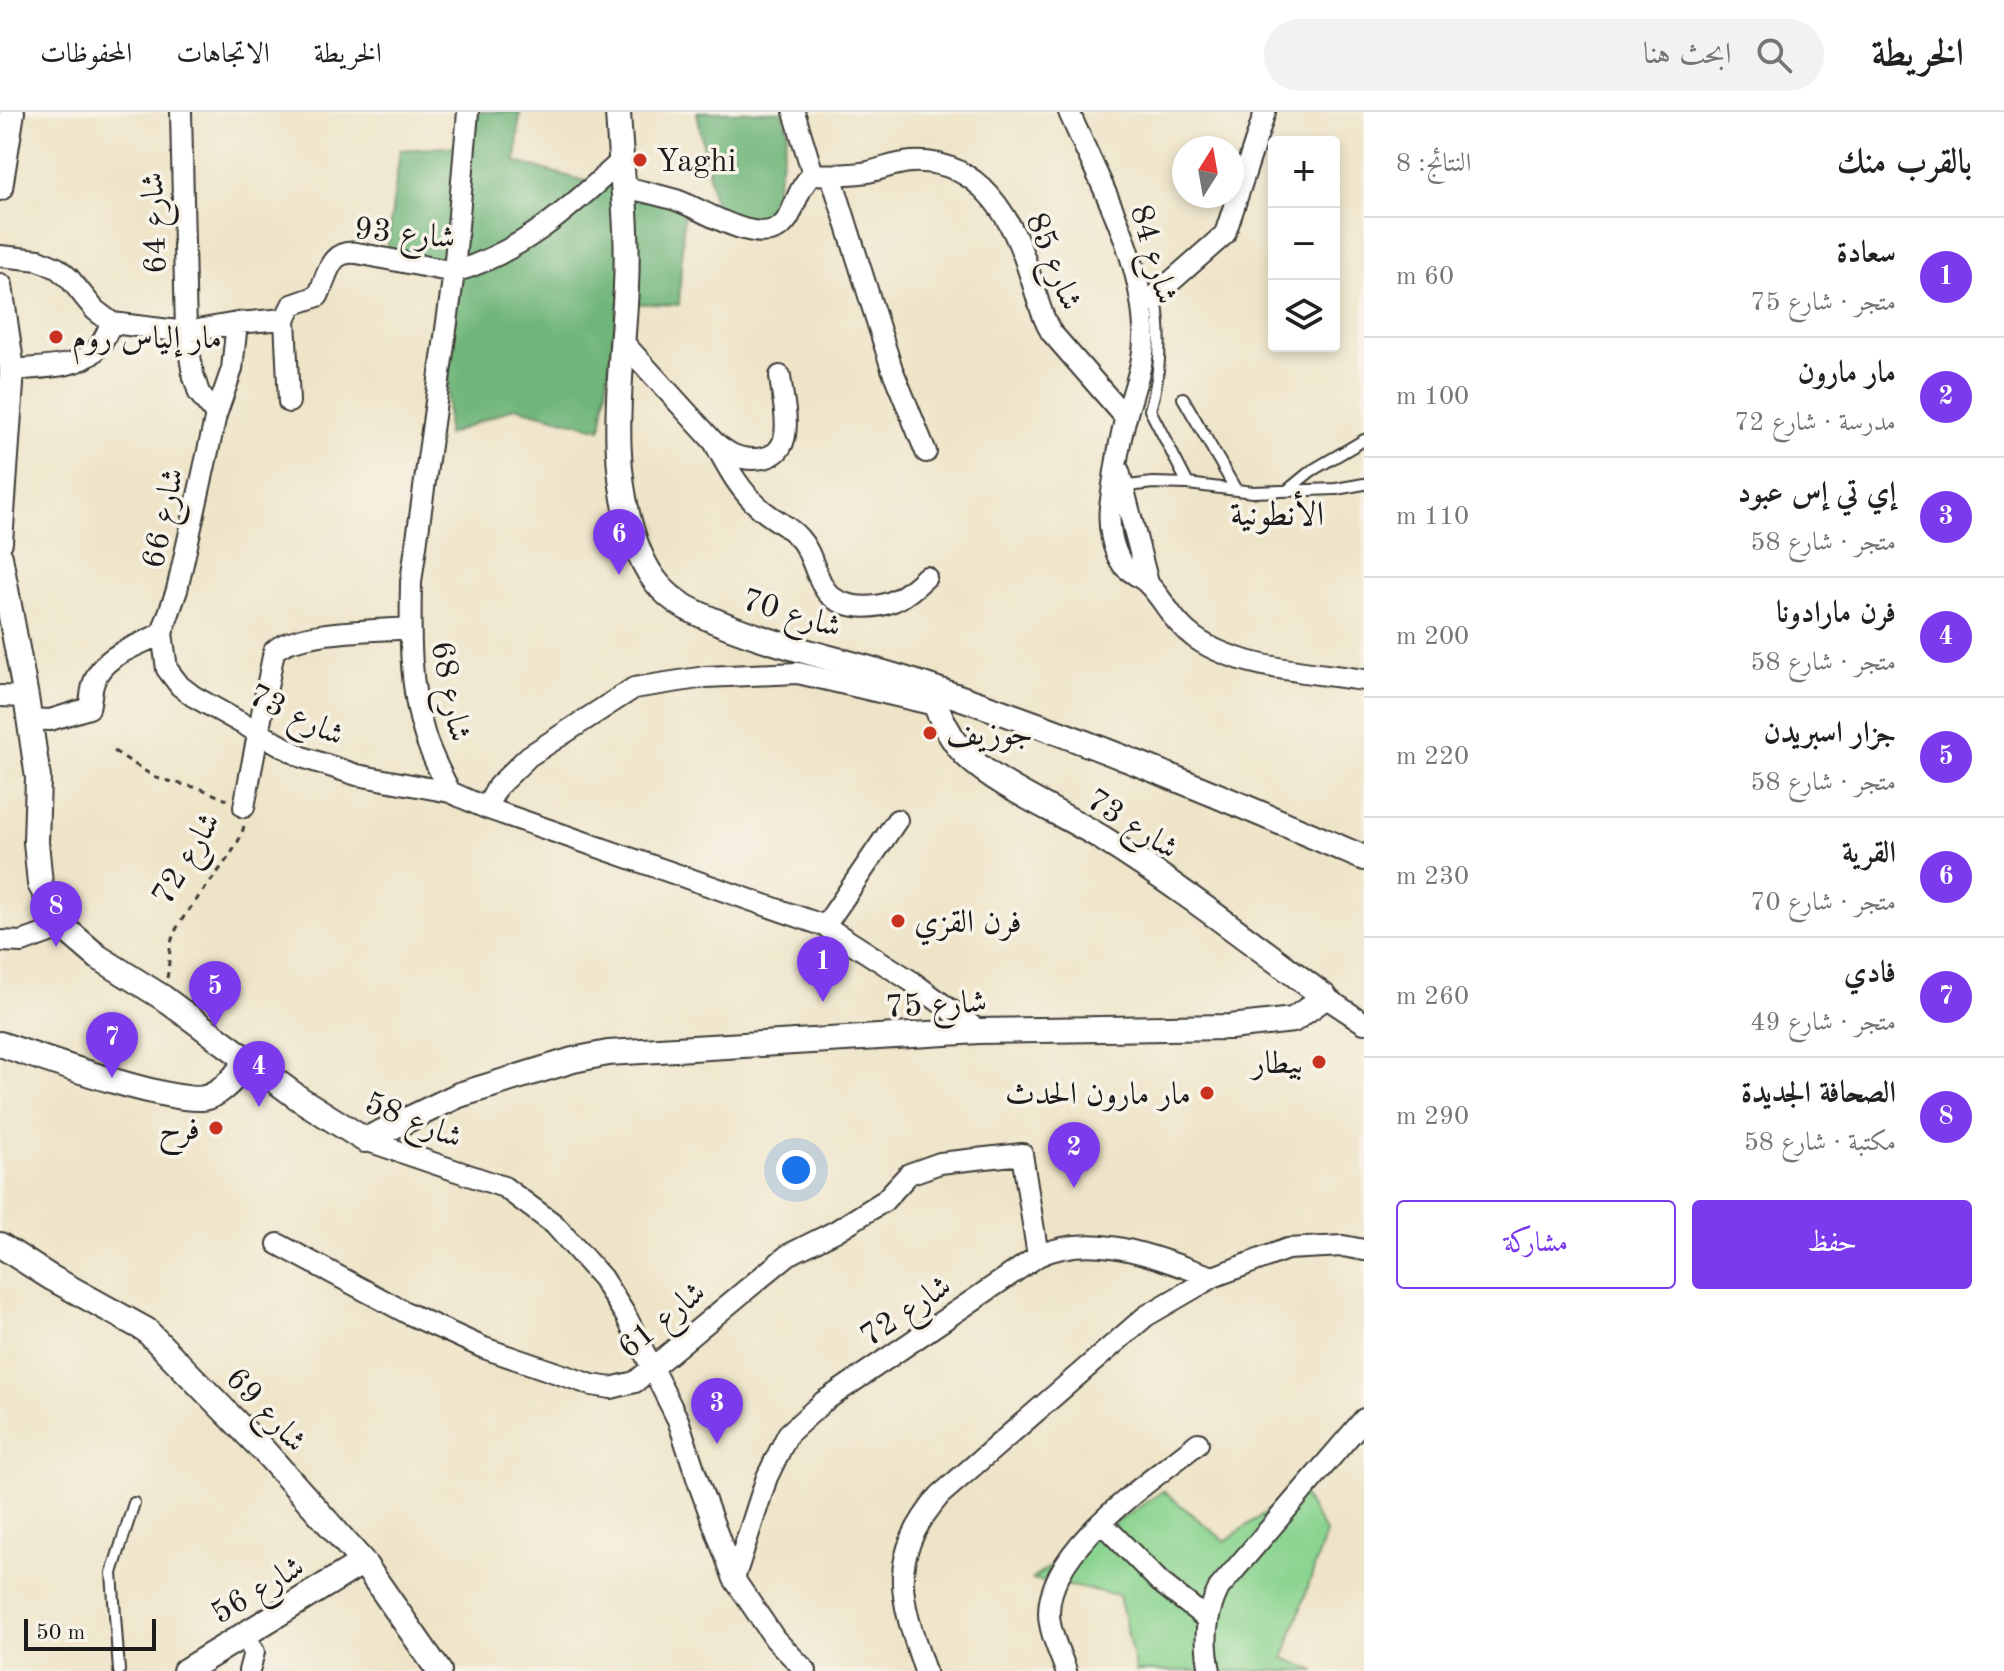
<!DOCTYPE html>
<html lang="ar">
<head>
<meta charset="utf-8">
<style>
  :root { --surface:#fff; --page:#f2f2f2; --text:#222; --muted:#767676; --line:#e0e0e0; --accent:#7c3aed }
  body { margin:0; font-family:"Old Standard TT",Amiri,serif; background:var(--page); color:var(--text); direction:rtl }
  .controls { position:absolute; right:24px; top:24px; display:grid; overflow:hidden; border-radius:8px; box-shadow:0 4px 12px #0003 }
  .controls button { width:72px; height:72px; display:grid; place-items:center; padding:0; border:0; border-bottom:2px solid var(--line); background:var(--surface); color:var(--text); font:40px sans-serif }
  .compass { position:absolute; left:1172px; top:24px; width:72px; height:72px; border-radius:50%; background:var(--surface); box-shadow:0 4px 12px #0003; rotate:11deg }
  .scale { position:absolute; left:24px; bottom:20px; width:132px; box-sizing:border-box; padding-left:8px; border:4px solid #1c1c1c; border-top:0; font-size:22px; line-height:28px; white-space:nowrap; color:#1c1c1c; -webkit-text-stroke:6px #f7f3e8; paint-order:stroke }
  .you { position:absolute; left:796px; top:1058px; width:28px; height:28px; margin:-20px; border:6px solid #fff; border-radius:50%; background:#1a73e8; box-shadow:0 0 0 12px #1a73e833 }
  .badge { display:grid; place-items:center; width:52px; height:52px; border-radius:50%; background:var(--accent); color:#fff; font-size:26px; font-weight:700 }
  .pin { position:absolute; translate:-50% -66px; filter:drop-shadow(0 2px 4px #0008) }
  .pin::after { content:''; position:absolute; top:42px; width:28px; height:24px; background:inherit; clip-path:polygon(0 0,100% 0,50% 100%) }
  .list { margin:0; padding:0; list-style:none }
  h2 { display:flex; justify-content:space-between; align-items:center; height:104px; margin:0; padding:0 32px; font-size:34px }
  h2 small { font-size:26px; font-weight:400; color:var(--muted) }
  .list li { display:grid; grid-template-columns:52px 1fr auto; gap:24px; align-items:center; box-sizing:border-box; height:120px; padding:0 32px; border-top:2px solid var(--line) }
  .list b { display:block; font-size:30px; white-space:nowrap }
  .list p { margin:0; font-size:26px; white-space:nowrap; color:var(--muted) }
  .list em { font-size:26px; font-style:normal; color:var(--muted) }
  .actions { display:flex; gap:16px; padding:24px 32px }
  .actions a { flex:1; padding:18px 0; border:2px solid var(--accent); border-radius:8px; text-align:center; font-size:28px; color:var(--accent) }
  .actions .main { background:var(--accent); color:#fff }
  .icon { flex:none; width:44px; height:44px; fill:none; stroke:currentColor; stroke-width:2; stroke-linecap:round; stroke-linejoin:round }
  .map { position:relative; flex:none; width:1364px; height:1559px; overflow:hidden; direction:ltr }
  header { display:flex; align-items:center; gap:48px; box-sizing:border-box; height:112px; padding:0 40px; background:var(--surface); border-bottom:2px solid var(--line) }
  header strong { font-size:38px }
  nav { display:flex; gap:44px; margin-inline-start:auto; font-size:28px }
  .search { width:560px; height:72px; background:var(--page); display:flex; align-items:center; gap:20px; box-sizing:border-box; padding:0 28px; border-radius:44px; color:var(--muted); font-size:30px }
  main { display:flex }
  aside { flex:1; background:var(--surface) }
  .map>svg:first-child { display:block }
</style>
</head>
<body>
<header>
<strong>الخريطة</strong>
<div class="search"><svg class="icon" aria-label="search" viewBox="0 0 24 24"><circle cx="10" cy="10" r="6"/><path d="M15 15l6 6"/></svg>ابحث هنا</div>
<nav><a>الخريطة</a><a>الاتجاهات</a><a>المحفوظات</a></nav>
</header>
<main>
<aside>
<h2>بالقرب منك<small>النتائج: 8</small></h2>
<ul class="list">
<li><span class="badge">1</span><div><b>سعادة</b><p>متجر · شارع 75</p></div><em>60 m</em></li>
<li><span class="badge">2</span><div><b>مار مارون</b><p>مدرسة · شارع 72</p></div><em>100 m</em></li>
<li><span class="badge">3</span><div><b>إي تي إس عبود</b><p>متجر · شارع 58</p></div><em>110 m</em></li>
<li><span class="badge">4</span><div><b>فرن مارادونا</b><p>متجر · شارع 58</p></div><em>200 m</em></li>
<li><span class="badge">5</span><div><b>جزار اسبريدن</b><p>متجر · شارع 58</p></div><em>220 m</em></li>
<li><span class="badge">6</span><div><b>القرية</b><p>متجر · شارع 70</p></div><em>230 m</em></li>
<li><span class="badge">7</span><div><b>فادي</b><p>متجر · شارع 49</p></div><em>260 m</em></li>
<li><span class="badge">8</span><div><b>الصحافة الجديدة</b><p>مكتبة · شارع 58</p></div><em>290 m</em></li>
</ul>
<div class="actions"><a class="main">حفظ</a><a>مشاركة</a></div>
</aside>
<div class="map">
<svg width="1364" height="1559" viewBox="0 0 1364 1559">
  <rect width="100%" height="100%" fill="#f7f3e8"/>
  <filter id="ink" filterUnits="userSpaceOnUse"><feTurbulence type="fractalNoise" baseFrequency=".0125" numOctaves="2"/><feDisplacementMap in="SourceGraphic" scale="16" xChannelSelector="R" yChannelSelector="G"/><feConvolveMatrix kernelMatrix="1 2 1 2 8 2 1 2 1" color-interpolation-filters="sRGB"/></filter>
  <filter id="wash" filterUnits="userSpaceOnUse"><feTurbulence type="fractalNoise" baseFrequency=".006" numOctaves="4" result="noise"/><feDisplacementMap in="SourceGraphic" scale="32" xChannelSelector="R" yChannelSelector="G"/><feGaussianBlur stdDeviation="1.8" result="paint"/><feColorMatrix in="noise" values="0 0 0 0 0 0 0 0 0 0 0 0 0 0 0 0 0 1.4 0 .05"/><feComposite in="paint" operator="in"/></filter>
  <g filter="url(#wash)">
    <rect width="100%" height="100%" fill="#eee4c8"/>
    <!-- green -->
    <path fill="#8bd490" stroke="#547856" stroke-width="2" d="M 1299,1377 L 1326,1421 L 1284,1546 L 1316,1559 L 1136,1559 L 1119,1483 L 1032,1467 L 1163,1379 L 1225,1429 Z"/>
    <!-- forest -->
    <path fill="#70b67a" stroke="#46694b" stroke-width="2" d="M 468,0 L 520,0 L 516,50 L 684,96 L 679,193 L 618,191 L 601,317 L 515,295 L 447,323 L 451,153 L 386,144 L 400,38 L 460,34 Z
      M 697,0 L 783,0 L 788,18 L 769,112 L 718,111 Z"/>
  </g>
  <g filter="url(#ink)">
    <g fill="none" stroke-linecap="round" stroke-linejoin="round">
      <!-- service casing -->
      <g stroke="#3c3a36" stroke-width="14">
        <path id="service" d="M 1156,185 C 1162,223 1161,261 1150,298 L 1188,372
          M 1183,286 L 1236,378
          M 1119,375 L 1153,371 L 1188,372 L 1253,380 L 1336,377 L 1364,372
          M 1289,377 L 1311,359 L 1364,328
          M 119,1559 L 112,1461 L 134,1391"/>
      </g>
      <!-- minor casing -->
      <g stroke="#3c3a36" stroke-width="24">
        <path id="minor" d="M 181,0 L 186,220 L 193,262 L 199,281 L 216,303
          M 1069,0 C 1099,70 1140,139 1144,216 C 1146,248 1134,275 1126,305 C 1118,333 1114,365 1110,395 C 1108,413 1112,438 1123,453 C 1130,461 1140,464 1147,471 C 1165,488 1171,509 1195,526 C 1239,557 1311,560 1364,568
          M 813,62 C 832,63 850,63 868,60 C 882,57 896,51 911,50 C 979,46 1013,106 1030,163 C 1037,183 1040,202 1051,220 L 1126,306
          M 831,63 L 892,257 L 926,340
          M 622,74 C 640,79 659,83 676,88 C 703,97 755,134 781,114 C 795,104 794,79 813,62 L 794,0
          M 0,144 L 39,148 L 57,156 L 69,166 L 95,198 L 112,211 L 186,220 L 237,211 L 285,207 L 292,193 L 318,184 C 328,164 328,137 357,141 L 454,160 C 522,140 570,96 621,49
          M 1142,195 L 1225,122 L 1265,0
          M 285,207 L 289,290
          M 237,211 L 232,257 L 216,303 L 177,478 L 162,521 L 167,557 L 180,574 L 193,584 L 302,645 L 357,663 L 450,680 L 486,696 L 825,814 L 911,869 L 979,919
          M 622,229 L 714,330 C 727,341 737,347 754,347 C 801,346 783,295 780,264
          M 12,258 C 36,255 77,257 95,239 C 103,232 107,219 112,211
          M 714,330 C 727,354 739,378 760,396 C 772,407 789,414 799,426 C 812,440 814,460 824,476 C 837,497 870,498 891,490 C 905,485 916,474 926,465
          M 1119,359 L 1148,471
          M 0,584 L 26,585
          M 29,607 L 50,608 L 89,596 C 91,588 91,578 94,570 C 103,542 139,534 162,521
          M 450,680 C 441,662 431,643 425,624 C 409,575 410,520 411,470 L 454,160 L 468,0
          M 244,695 L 274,539 C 296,518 377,519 410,516
          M 486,696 L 498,674 L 529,644 L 634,576 L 705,565 L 798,561 L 935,593
          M 825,814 L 897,708
          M 0,829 L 22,830 L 63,815
          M 1325,885 L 1364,911
          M 365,1028 L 504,1075 L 554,1112 L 602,1166 L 626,1204 L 678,1308 L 700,1375 L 734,1467 L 775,1527 L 806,1559
          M 278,1132 L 407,1201 L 484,1236 L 592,1273 L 611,1276 L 635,1270 L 788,1143 L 836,1119 L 884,1089 L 909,1062 L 940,1051 L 1022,1042 L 1038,1144
          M 1101,1410 L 1160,1470 L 1207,1507
          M 734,1467 L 767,1365 L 788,1322 L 823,1290 L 1038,1144 C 1096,1117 1157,1147 1213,1165
          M 244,1523 L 254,1540 L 249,1559
          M 925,1559 C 900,1485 886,1447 940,1383 L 1146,1204 L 1213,1165 L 1287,1137 L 1343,1134 L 1364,1138
          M 1066,1559 C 1060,1541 1049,1520 1049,1501 C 1049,1434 1151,1370 1198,1331
          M 1210,1559 C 1204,1529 1205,1504 1219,1476 L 1364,1307"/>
      </g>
      <!-- tertiary casing -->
      <g stroke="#3c3a36" stroke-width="28">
        <path id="tertiary" d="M 618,0 C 621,58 629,117 626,174 C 622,262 605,355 639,440 C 651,469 668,488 697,501 C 770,535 853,549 929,575 C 1077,624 1221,684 1364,746
          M 0,76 L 12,0
          M 0,174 L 12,258 L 0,430
          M 0,445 L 26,585 L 38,666 L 36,730 L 40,772 L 63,815 L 98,845 L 162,885 L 300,987 L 365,1028 L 459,983 L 573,948 L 608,941 L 979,919 L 1230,915 L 1293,908 L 1325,885 C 1252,831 1179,774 1102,726 C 1062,701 999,675 967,644 C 948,625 937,599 929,575
          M 0,932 C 35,944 179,995 208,985 C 225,979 237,962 248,948
          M 0,1133 L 50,1165 L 146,1218 L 265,1340 L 363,1450 L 439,1559
          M 185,1559 L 363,1450"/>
      </g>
      <!-- path -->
      <path stroke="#3c3a36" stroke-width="3" stroke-dasharray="6 6" stroke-linecap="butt" d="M 114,639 L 156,666 L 202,677 L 227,688
        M 167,866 C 170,852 168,835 174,822 C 185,795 244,737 244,711"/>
      <!-- service -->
      <use href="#service" stroke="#fff" stroke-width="10"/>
      <!-- minor -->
      <use href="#minor" stroke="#fff" stroke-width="20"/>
      <!-- tertiary -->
      <use href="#tertiary" stroke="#fff" stroke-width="24"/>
    </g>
  </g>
  <!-- markers -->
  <g fill="#c8321e" stroke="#f7f3e8" stroke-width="3">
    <circle cx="640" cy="48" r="8"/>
    <circle cx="56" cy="225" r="8"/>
    <circle cx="930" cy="621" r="8"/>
    <circle cx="898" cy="809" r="8"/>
    <circle cx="1319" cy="950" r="8"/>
    <circle cx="1207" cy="981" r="8"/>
    <circle cx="216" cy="1016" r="8"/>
  </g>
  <g text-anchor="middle" stroke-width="7" stroke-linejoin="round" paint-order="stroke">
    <!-- poi labels -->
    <g font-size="32" fill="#1c1c1c" stroke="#f7f3e8" text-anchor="start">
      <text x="656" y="59">Yaghi</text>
      <text x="72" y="236">مار إلياس روم</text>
      <text x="946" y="632">جوزيف</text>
      <text x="914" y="820">فرن القزي</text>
      <text x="1303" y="961" text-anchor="end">بيطار</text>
      <text x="1191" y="992" text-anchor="end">مار مارون الحدث</text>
      <text x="200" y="1027" text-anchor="end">فرح</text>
    </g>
    <!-- street labels -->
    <g font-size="32" fill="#1c1c1c" stroke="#f7f3e8">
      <text transform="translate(153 111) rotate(-92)" y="11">شارع 64</text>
      <text transform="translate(405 120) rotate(6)" y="11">شارع 93</text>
      <text transform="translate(1155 142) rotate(74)" y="11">شارع 84</text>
      <text transform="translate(1055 149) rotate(68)" y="11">شارع 85</text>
      <text transform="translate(162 406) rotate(-78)" y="11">شارع 66</text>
      <text transform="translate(792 500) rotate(17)" y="11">شارع 70</text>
      <text transform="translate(452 579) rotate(79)" y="11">شارع 68</text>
      <text transform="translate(297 602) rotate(26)" y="11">شارع 73</text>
      <text transform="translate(1133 711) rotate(33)" y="11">شارع 73</text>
      <text transform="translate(185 746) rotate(-59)" y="11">شارع 72</text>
      <text transform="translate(936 891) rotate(-3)" y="11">شارع 75</text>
      <text transform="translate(414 1007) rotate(22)" y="11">شارع 58</text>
      <text transform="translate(905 1198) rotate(-34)" y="11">شارع 72</text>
      <text transform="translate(661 1207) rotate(-39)" y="11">شارع 61</text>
      <text transform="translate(267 1297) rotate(47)" y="11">شارع 69</text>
      <text transform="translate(257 1477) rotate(-31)" y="11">شارع 56</text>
    </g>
    <!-- neighbourhood labels -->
    <g font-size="34" fill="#1c1c1c" stroke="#f7f3e8">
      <text x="1277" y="413">الأنطونية</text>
    </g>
  </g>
</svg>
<div class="controls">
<button>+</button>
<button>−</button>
<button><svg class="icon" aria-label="layers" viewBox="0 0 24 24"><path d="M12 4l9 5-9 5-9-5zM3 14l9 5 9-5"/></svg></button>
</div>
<svg class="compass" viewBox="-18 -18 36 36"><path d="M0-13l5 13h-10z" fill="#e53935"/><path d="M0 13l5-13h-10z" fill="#767676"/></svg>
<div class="scale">50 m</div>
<div class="you"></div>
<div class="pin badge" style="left:823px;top:890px">1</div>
<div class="pin badge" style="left:1074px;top:1076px">2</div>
<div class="pin badge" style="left:717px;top:1332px">3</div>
<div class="pin badge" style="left:259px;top:995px">4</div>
<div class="pin badge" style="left:215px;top:915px">5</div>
<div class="pin badge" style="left:619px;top:463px">6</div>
<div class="pin badge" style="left:112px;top:966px">7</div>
<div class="pin badge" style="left:56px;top:835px">8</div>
</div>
</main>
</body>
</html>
